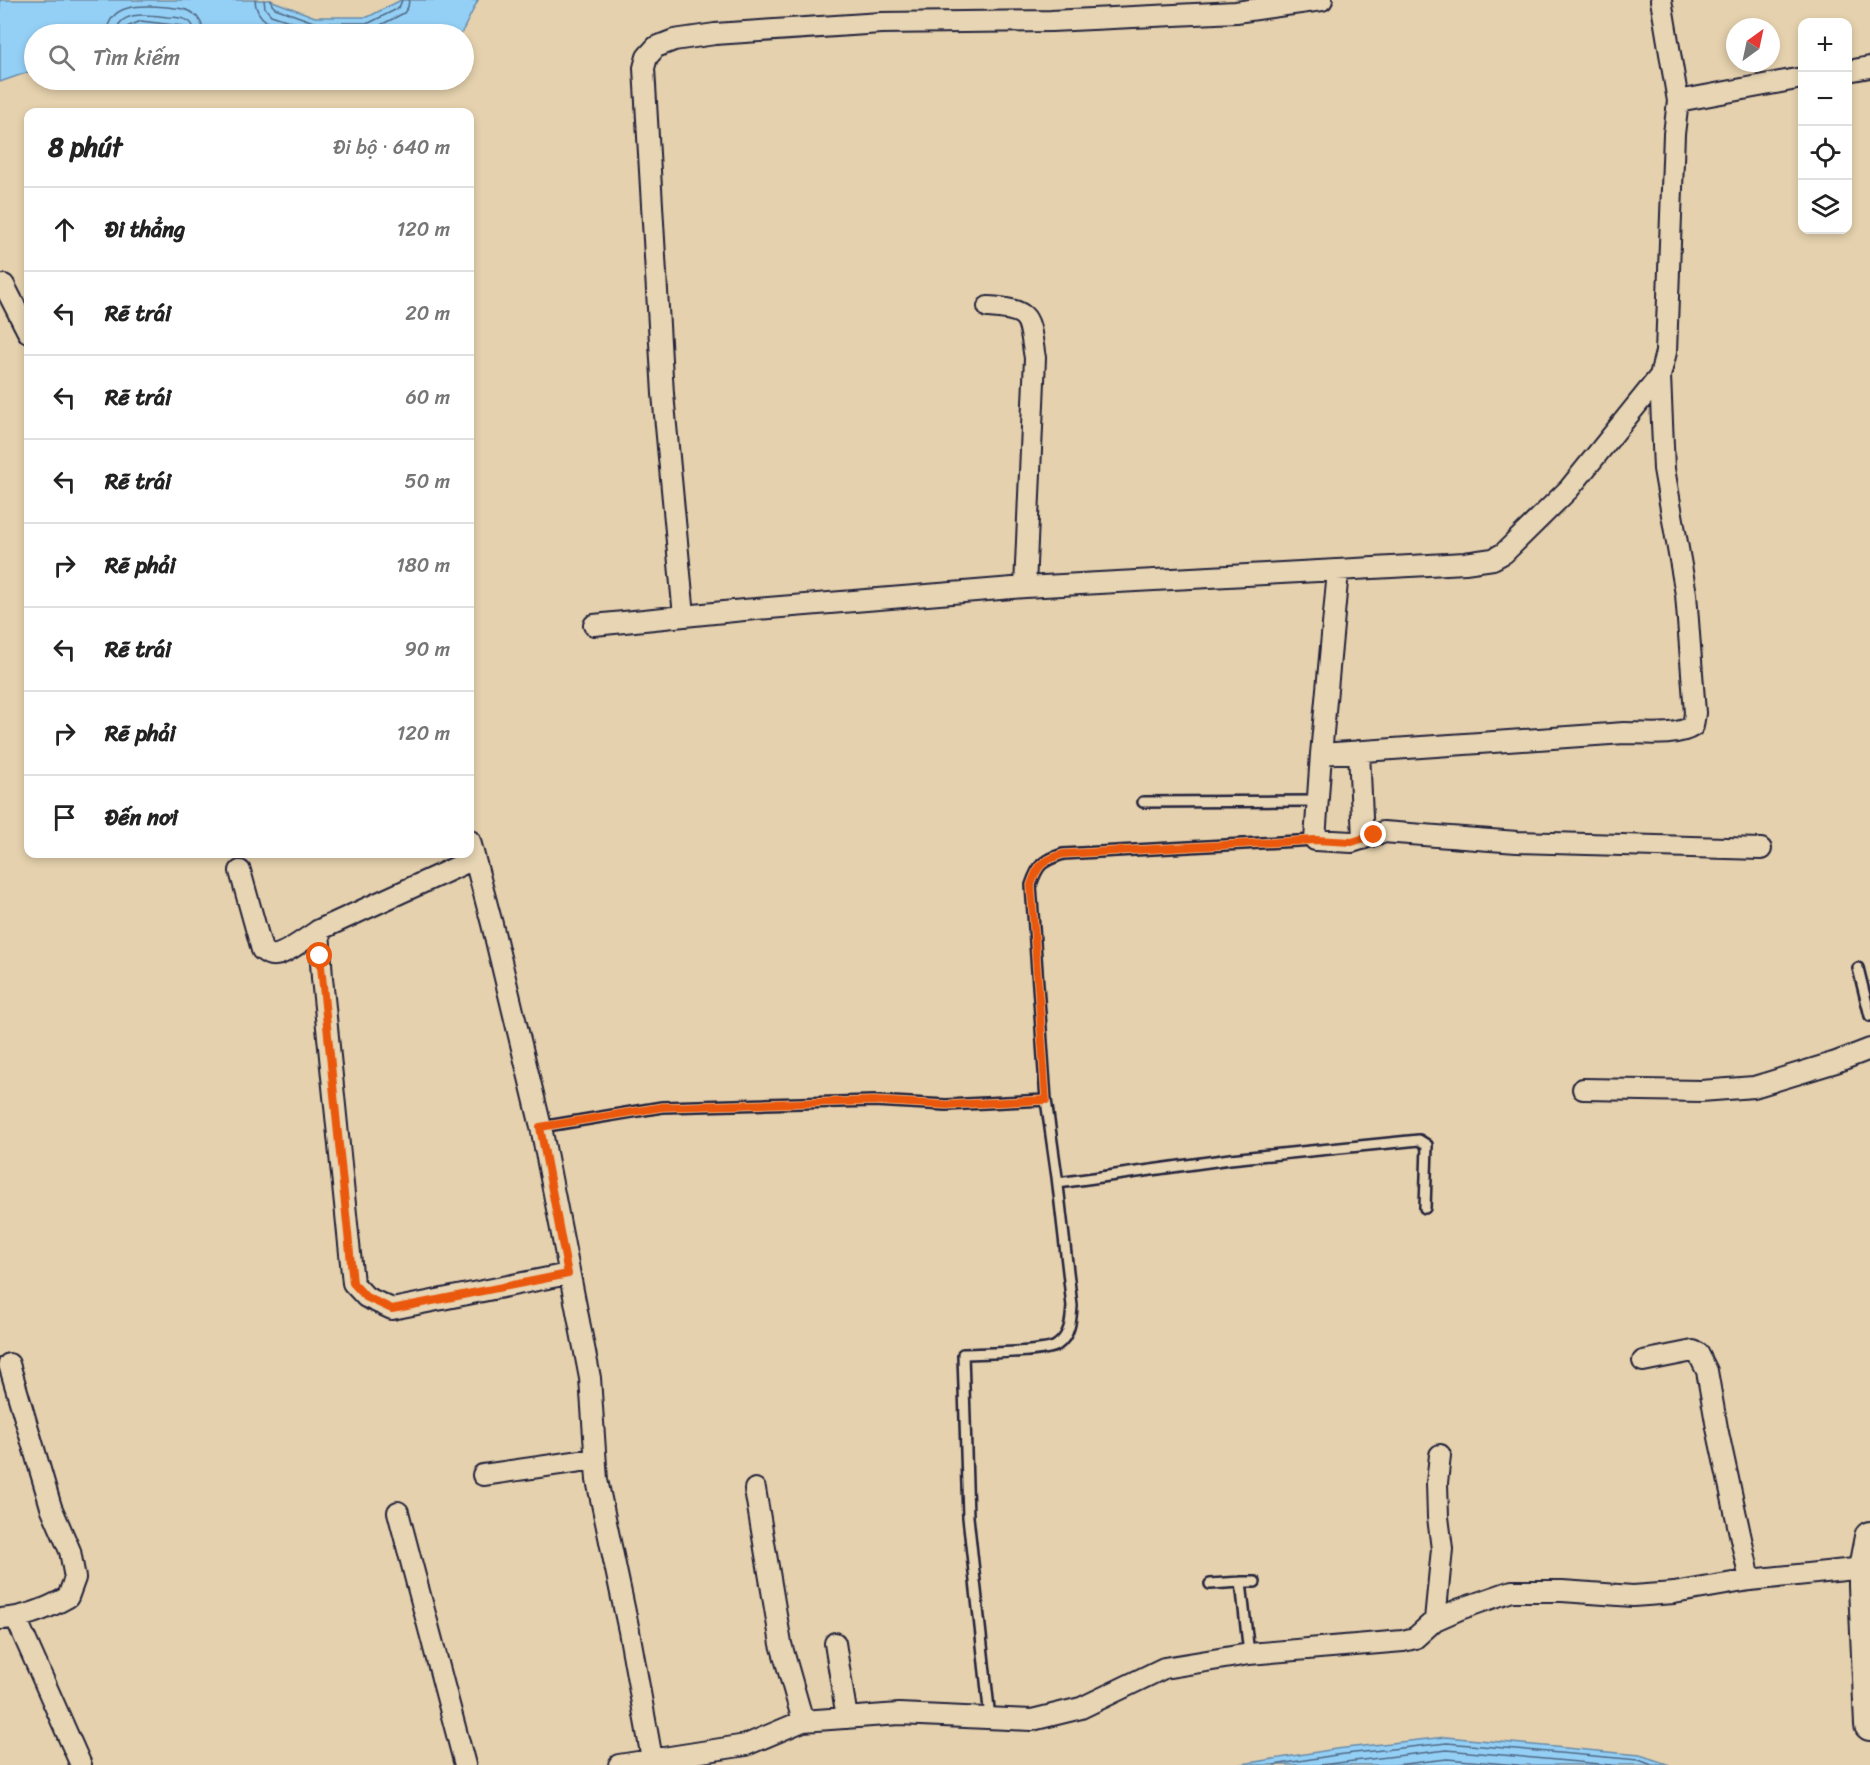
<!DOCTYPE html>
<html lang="vi">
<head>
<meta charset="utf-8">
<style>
  :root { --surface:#fff; --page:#f2f2f2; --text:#222; --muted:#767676; --line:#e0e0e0 }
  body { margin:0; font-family:Sriracha,sans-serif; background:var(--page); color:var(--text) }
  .controls { position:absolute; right:18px; top:18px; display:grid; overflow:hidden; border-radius:12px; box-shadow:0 3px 9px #0003 }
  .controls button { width:54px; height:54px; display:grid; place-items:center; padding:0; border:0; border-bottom:2px solid var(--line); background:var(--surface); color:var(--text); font:30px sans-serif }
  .compass { position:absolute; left:1726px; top:18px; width:54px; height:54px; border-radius:50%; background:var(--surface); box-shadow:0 3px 9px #0003; rotate:33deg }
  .stop { position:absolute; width:18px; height:18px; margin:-14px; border:4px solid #ea580c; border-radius:50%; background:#fff }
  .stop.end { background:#ea580c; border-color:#fff; box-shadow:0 2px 6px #0008 }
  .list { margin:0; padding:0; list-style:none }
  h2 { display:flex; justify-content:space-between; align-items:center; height:78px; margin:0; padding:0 24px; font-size:26px }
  h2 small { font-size:20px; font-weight:400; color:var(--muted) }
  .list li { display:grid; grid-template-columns:39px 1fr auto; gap:18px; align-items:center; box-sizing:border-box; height:84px; padding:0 24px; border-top:2px solid var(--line) }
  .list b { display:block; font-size:22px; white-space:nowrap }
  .list em { font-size:20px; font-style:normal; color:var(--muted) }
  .icon { flex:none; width:33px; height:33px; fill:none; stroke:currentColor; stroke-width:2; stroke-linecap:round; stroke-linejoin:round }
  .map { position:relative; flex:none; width:1870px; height:1765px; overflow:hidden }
  .search { position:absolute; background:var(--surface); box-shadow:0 3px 9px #0003; left:24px; top:24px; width:450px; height:66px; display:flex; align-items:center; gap:15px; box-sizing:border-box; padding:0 21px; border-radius:33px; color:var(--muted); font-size:22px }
  .panel { position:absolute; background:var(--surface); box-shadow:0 3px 9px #0003; left:24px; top:108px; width:450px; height:750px; border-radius:12px }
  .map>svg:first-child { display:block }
</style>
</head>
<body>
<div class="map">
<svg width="1870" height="1765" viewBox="0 0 1870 1765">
  <rect width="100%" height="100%" fill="#e5d1ad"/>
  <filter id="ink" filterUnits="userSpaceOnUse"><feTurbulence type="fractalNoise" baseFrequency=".0167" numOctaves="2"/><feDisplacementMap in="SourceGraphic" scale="12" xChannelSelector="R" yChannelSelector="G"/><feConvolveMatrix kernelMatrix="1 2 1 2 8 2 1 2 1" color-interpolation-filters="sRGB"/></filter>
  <g filter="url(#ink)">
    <!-- water -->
    <path fill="#94d0f5" stroke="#668aab" stroke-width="1.5" d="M 0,0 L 270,0 L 315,17 L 368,17 L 401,0 L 478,0 L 461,34 L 208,34 L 141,27 L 124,34 L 34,34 L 34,70 L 0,82 Z
      M 1446,1737 L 1640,1755 L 1670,1765 L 1236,1765 L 1336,1749 Z"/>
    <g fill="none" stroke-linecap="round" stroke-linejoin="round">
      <!-- shore -->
      <path stroke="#506885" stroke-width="1.5" d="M 255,0 C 256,24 280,28 298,34
        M 264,0 L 265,8 L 271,15 L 316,30 L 373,29 L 404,13 L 408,7 L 409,0
        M 271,0 L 272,5 L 275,8 L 316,23 L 369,23 L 399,8 L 402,0
        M 107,34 C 108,2 144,5 167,7 C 176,8 187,8 194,14 C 201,19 203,26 204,34
        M 116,34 C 118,9 150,15 167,17 C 174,17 184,17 190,22 C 194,25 194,29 195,34
        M 124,34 L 127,27 L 141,21 L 182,26 L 186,29 L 187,34
        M 1274,1765 L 1336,1755 L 1447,1743 L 1639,1760 L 1652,1765
        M 1320,1765 L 1447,1750 L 1611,1765
        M 1395,1765 L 1447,1759 L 1518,1765"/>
      <!-- lane casing -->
      <g stroke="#22223b" stroke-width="14">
        <path id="lane" d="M 1143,802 L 1318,801
          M 1858,968 L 1870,1016
          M 541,1127 L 662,1107 L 874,1101 L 946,1105 L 1046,1100
          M 1058,1183 L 1230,1159 L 1419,1140 L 1427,1145 L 1425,1208
          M 1210,1584 L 1241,1582
          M 1249,1654 L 1241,1582 L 1255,1582
          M 990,1718 L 968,1517 L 963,1354 C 979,1353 1048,1353 1057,1345 C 1070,1336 1071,1321 1072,1306 L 1057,1177 L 1046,1100 L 1031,885 C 1038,864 1042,861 1063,854 L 1315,840"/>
      </g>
      <!-- street casing -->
      <g stroke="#22223b" stroke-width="24">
        <path id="street" d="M 1661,0 L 1678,101 L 1802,78
          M 1848,71 L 1870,67
          M 0,286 L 4,285 L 28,332
          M 988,307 C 1033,310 1028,317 1035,358 L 1025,587
          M 1338,571 L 1321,754 L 1315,840 L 1352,842 L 1383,832 L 1517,842 L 1761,849
          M 684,616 L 663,394 L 644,68 L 647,57 L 656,47 L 674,40 L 715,34 L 881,23 L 1051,21 L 1236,12 L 1322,0
          M 594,625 L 744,610 L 1025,587 L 1465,563 L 1493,559 L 1504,553 L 1569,489 L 1660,376
          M 1359,751 L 1363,839
          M 1321,754 L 1624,733 C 1643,733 1677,737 1693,726 L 1695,713 L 1686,594 L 1664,469 L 1660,376 L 1666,352 L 1674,134 L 1678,101
          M 470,841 L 492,924 L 541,1127 L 590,1378 L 597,1480 L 629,1631 L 652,1759
          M 474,859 L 319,930 L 322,978 L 353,1283 L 366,1297 L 392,1309 L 568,1274
          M 240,871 L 262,950 C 266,953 270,956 276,955 C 287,953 308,937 319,930
          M 1583,1089 L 1701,1091 L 1754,1087 L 1836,1062 L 1870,1049
          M 1643,1361 L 1693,1351 L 1698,1353 L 1707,1371 L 1717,1428 L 1750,1580
          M 483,1475 L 595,1459
          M 755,1489 L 781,1644 L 803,1721
          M 398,1512 L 465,1765
          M 16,1618 L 81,1765
          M 0,1619 C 24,1618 47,1609 68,1597 L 75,1578 L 70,1551 L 51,1507 L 9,1364
          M 1435,1620 L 1442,1549 L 1438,1517 L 1437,1483 L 1440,1455
          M 835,1643 L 847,1718
          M 619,1765 L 746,1745 L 803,1721 L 899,1714 L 1032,1720 L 1081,1708 L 1164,1668 L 1249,1654 L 1403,1641 L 1415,1638 L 1435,1620 L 1460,1609 L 1512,1591 L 1562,1591 L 1633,1596 L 1674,1593 L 1750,1580 L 1864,1568"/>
      </g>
      <!-- primary casing -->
      <g stroke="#22223b" stroke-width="34">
        <path id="primary" d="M 1870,1537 L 1864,1568 L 1864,1586 L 1870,1725"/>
      </g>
      <!-- lane -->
      <use href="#lane" stroke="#e7d5b3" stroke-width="9"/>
      <!-- street -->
      <use href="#street" stroke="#e7d5b3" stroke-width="20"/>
      <!-- primary -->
      <use href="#primary" stroke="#e7d5b3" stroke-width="30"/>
    </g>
  </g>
  <g fill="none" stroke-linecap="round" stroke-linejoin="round" filter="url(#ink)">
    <!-- route -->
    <path stroke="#ea580c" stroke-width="8" d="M 320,956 L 353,1283 L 366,1297 L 392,1309 L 568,1274 L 540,1127 L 662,1107 L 874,1101 L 946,1105 L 1046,1100 L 1031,885 C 1038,864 1042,861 1063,854 L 1315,840 L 1352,842 L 1374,835"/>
  </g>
</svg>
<div class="controls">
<button>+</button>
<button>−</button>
<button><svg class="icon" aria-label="locate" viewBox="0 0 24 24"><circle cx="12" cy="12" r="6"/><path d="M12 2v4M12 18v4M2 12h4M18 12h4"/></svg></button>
<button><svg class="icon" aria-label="layers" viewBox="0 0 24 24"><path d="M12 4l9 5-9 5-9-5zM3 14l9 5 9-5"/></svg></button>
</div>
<svg class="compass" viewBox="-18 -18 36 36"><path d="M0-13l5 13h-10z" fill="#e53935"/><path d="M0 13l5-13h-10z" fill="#767676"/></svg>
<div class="stop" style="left:320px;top:956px"></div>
<div class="stop end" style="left:1374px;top:835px"></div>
<div class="search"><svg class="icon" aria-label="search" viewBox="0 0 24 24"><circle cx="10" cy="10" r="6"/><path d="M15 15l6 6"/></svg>Tìm kiếm</div>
<section class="panel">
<h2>8 phút<small>Đi bộ · 640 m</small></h2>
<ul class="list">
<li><svg class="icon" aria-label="ahead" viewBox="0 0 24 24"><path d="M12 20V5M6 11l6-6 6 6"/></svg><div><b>Đi thẳng</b></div><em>120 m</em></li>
<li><svg class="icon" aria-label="left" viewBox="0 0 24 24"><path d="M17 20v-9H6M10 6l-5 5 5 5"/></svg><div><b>Rẽ trái</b></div><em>20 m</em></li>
<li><svg class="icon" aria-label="left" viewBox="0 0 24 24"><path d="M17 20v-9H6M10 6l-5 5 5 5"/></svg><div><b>Rẽ trái</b></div><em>60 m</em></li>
<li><svg class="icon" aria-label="left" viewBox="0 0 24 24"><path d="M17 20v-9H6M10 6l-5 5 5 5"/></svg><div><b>Rẽ trái</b></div><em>50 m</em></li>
<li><svg class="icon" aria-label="right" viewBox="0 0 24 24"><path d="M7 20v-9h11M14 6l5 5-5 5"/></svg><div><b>Rẽ phải</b></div><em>180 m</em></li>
<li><svg class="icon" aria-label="left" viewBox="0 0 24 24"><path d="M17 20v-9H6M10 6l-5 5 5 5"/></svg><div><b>Rẽ trái</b></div><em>90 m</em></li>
<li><svg class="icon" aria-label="right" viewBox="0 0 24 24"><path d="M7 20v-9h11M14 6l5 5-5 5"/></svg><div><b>Rẽ phải</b></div><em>120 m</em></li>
<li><svg class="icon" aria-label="arrive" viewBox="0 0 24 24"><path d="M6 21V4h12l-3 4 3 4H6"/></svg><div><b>Đến nơi</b></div></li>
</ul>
</section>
</div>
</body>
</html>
